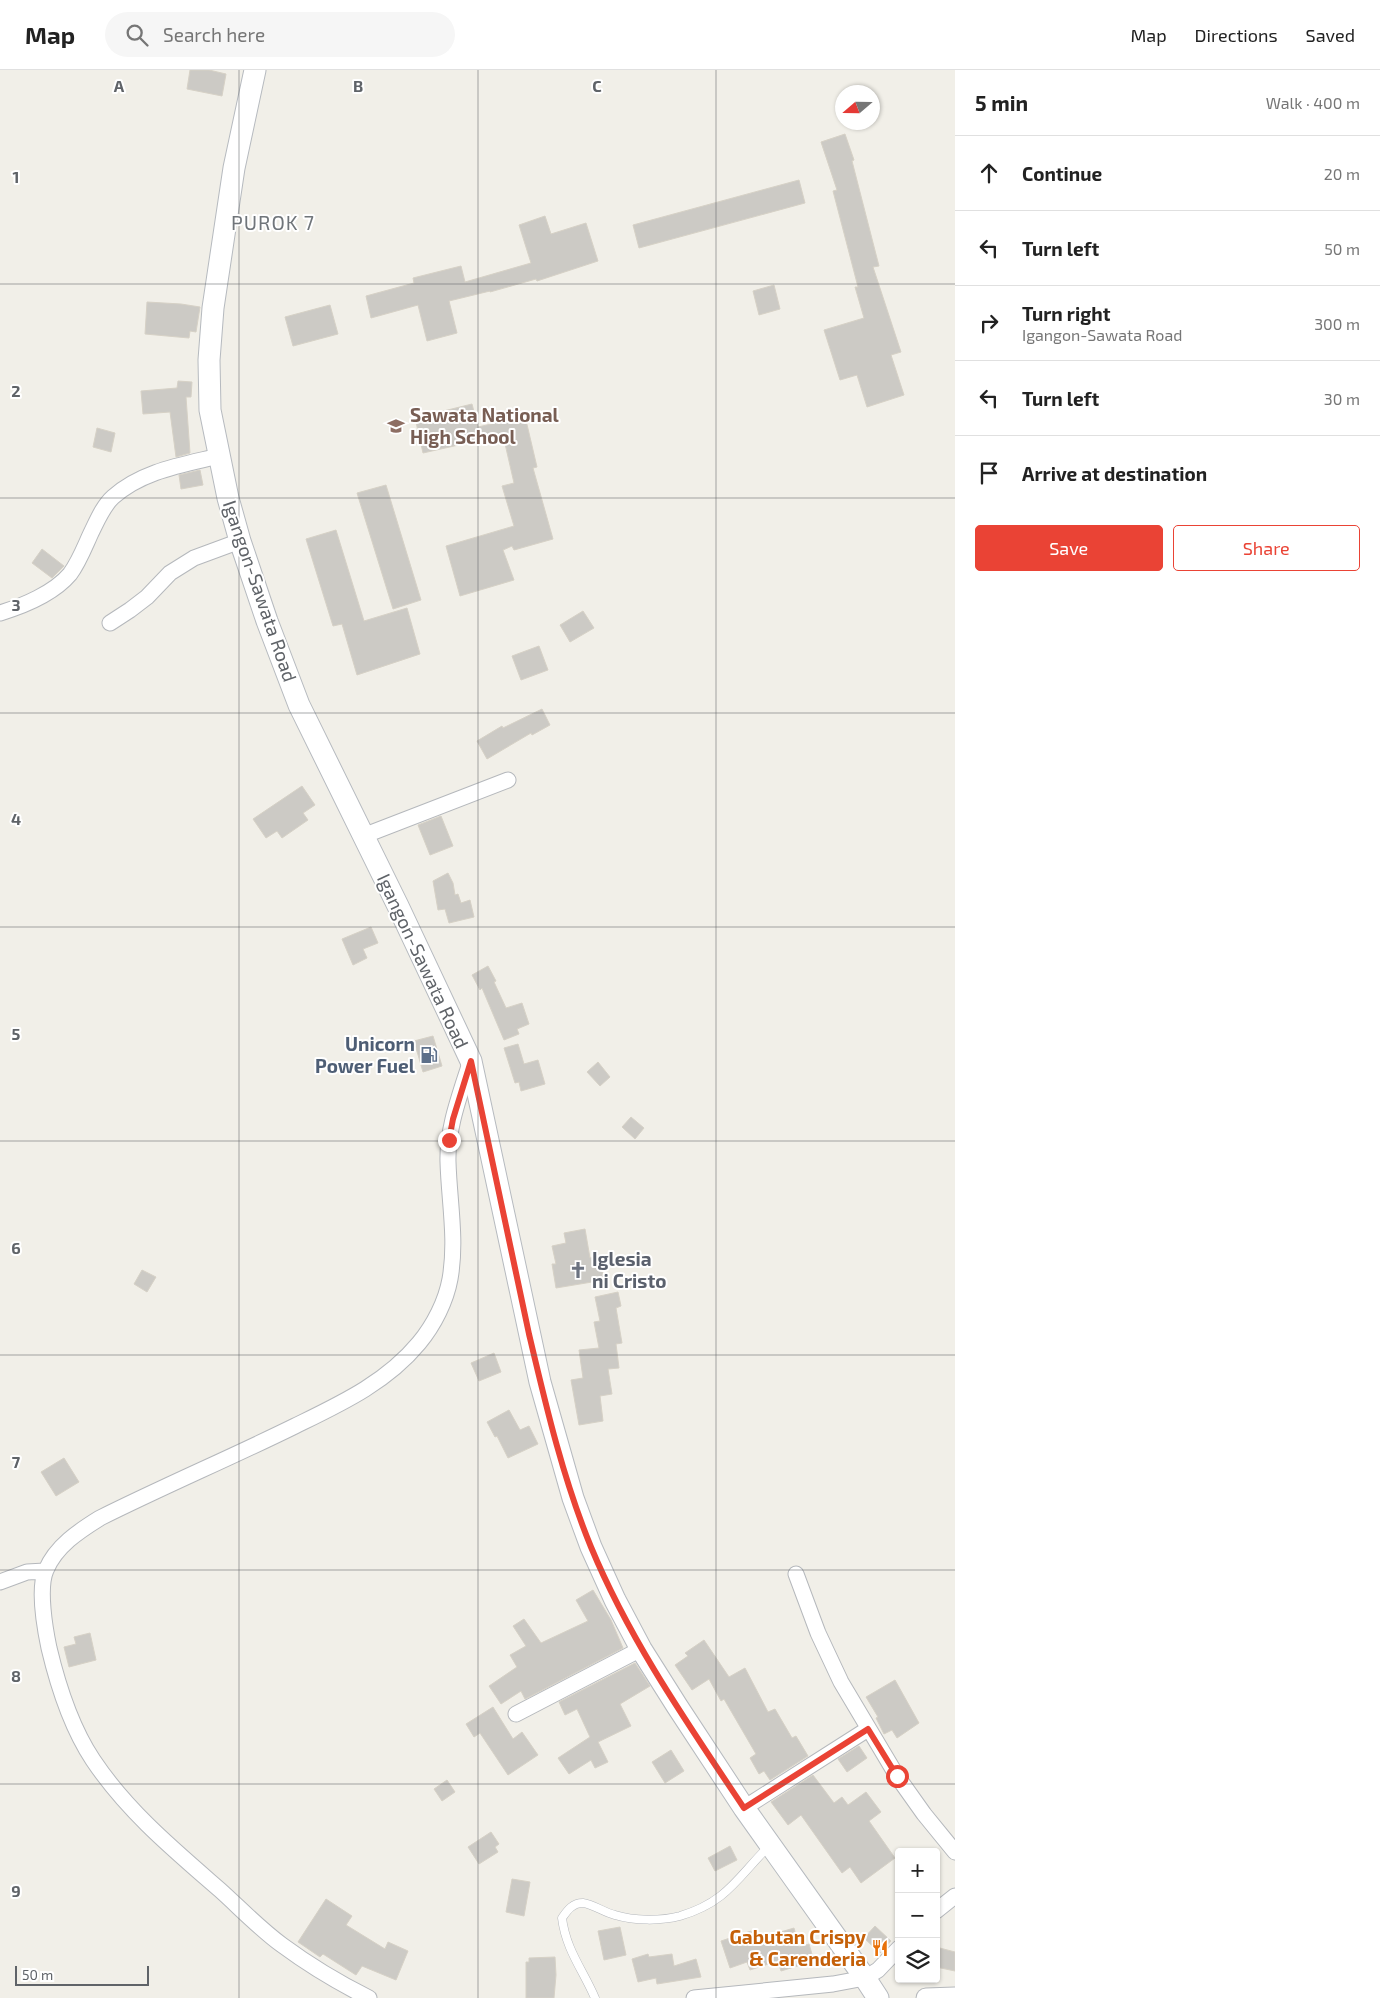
<!DOCTYPE html>
<html lang="en">
<head>
<meta charset="utf-8">
<style>
  :root { --surface:#fff; --page:#f6f6f6; --text:#222; --muted:#767676; --line:#e0e0e0; --accent:#ea4335 }
  body { margin:0; font-family:"Exo 2",sans-serif; background:var(--page); color:var(--text) }
  .controls { position:absolute; right:15px; bottom:15px; display:grid; overflow:hidden; border-radius:5px; box-shadow:0 1px 4px #0004 }
  .controls button { width:45px; height:45px; display:grid; place-items:center; padding:0; border:0; border-bottom:1px solid var(--line); background:var(--surface); color:var(--text); font:25px sans-serif }
  .compass { position:absolute; left:835px; top:15px; width:45px; height:45px; border-radius:50%; background:var(--surface); box-shadow:0 1px 4px #0004; rotate:250deg }
  .scale { position:absolute; left:15px; bottom:12px; width:134px; box-sizing:border-box; padding-left:5px; border:2px solid #5f6368; border-top:0; font-size:14px; line-height:18px; white-space:nowrap; color:#5f6368; -webkit-text-stroke:4px #fff; paint-order:stroke }
  .stop { position:absolute; width:15px; height:15px; margin:-11px; border:4px solid #ea4335; border-radius:50%; background:#fff }
  .stop.end { background:#ea4335; border-color:#fff; box-shadow:0 1px 5px #0008 }
  .list { margin:0; padding:0; list-style:none }
  h2 { display:flex; justify-content:space-between; align-items:center; height:65px; margin:0; padding:0 20px; font-size:21px }
  h2 small { font-size:16px; font-weight:400; color:var(--muted) }
  .list li { display:grid; grid-template-columns:32px 1fr auto; gap:15px; align-items:center; box-sizing:border-box; height:75px; padding:0 20px; border-top:1px solid var(--line) }
  .list b { display:block; font-size:19px; white-space:nowrap }
  .list p { margin:0; font-size:16px; white-space:nowrap; color:var(--muted) }
  .list em { font-size:16px; font-style:normal; color:var(--muted) }
  .actions { display:flex; gap:10px; padding:15px 20px }
  .actions a { flex:1; padding:11px 0; border:1px solid var(--accent); border-radius:5px; text-align:center; font-size:18px; color:var(--accent) }
  .actions .main { background:var(--accent); color:#fff }
  .icon { flex:none; width:28px; height:28px; fill:none; stroke:currentColor; stroke-width:2; stroke-linecap:round; stroke-linejoin:round }
  .map { position:relative; flex:none; width:955px; height:1928px; overflow:hidden }
  header { display:flex; align-items:center; gap:30px; box-sizing:border-box; height:70px; padding:0 25px; background:var(--surface); border-bottom:1px solid var(--line) }
  header strong { font-size:24px }
  nav { display:flex; gap:28px; margin-inline-start:auto; font-size:18px }
  .search { width:350px; height:45px; background:var(--page); display:flex; align-items:center; gap:12px; box-sizing:border-box; padding:0 18px; border-radius:28px; color:var(--muted); font-size:19px }
  main { display:flex }
  aside { flex:1; background:var(--surface) }
  .map>svg:first-child { display:block }
</style>
</head>
<body>
<header>
<strong>Map</strong>
<div class="search"><svg class="icon" aria-label="search" viewBox="0 0 24 24"><circle cx="10" cy="10" r="6"/><path d="M15 15l6 6"/></svg>Search here</div>
<nav><a>Map</a><a>Directions</a><a>Saved</a></nav>
</header>
<main>
<div class="map">
<svg width="955" height="1928" viewBox="0 0 955 1928">
  <rect width="100%" height="100%" fill="#f1efe8"/>
  <!-- building -->
  <path fill="#cccac5" stroke="#d6d1c6" d="M 190,0 L 209,0 L 226,4 L 222,26 L 187,19 Z
    M 845,64 L 854,90 L 852,91 L 879,196 L 873,197 L 901,282 L 891,285 L 904,325 L 867,337 L 857,305 L 840,310 L 824,260 L 864,248 L 855,217 L 858,217 L 833,121 L 837,120 L 821,72 Z
    M 799,110 L 805,133 L 639,178 L 633,155 Z
    M 545,146 L 551,164 L 586,153 L 598,191 L 537,211 L 536,209 L 490,222 L 490,221 L 449,231 L 457,263 L 427,271 L 418,235 L 371,248 L 366,226 L 414,213 L 413,208 L 461,196 L 465,212 L 531,193 L 519,155 Z
    M 774,215 L 780,239 L 759,245 L 753,221 Z
    M 147,232 L 181,234 L 200,237 L 196,262 L 190,261 L 189,268 L 145,264 Z
    M 330,235 L 338,264 L 293,276 L 285,247 Z
    M 178,311 L 192,312 L 191,327 L 186,327 L 190,383 L 176,387 L 170,342 L 143,344 L 141,321 L 177,318 Z
    M 472,334 L 478,357 L 525,346 L 537,397 L 533,398 L 553,469 L 514,480 L 512,476 L 503,480 L 514,510 L 460,526 L 446,476 L 514,456 L 502,416 L 514,413 L 503,365 L 423,383 L 415,348 Z
    M 97,358 L 115,363 L 111,382 L 93,377 Z
    M 200,400 L 203,415 L 181,419 L 179,405 Z
    M 386,415 L 421,530 L 393,539 L 357,423 Z
    M 336,460 L 364,551 L 407,538 L 420,584 L 357,605 L 342,554 L 333,556 L 306,469 Z
    M 42,479 L 64,496 L 52,508 L 32,493 Z
    M 583,541 L 594,558 L 570,572 L 560,555 Z
    M 539,576 L 548,600 L 521,610 L 512,586 Z
    M 542,639 L 550,655 L 532,665 L 531,663 L 487,689 L 477,671 L 502,656 L 503,658 Z
    M 302,716 L 315,735 L 303,743 L 308,750 L 282,768 L 277,761 L 266,768 L 253,749 Z
    M 441,746 L 453,776 L 430,785 L 418,755 Z
    M 448,803 L 453,813 L 455,825 L 458,824 L 461,833 L 470,830 L 474,847 L 449,853 L 445,839 L 438,840 L 433,811 Z
    M 371,857 L 378,873 L 363,879 L 367,888 L 353,895 L 342,869 Z
    M 488,896 L 496,911 L 494,912 L 506,938 L 522,933 L 529,954 L 517,959 L 519,964 L 504,970 L 482,918 L 480,920 L 472,905 Z
    M 433,966 L 442,996 L 423,1002 L 414,971 Z
    M 518,974 L 524,994 L 538,990 L 545,1014 L 521,1021 L 519,1012 L 515,1013 L 504,978 Z
    M 598,992 L 610,1007 L 600,1016 L 587,1002 Z
    M 631,1047 L 644,1058 L 635,1069 L 622,1057 Z
    M 585,1159 L 590,1188 L 600,1186 L 604,1210 L 556,1218 L 552,1194 L 556,1194 L 552,1176 L 566,1173 L 564,1163 Z
    M 142,1200 L 156,1207 L 147,1222 L 134,1214 Z
    M 618,1222 L 621,1236 L 616,1238 L 622,1273 L 616,1274 L 619,1298 L 608,1299 L 612,1324 L 600,1326 L 603,1351 L 579,1355 L 571,1310 L 583,1308 L 579,1280 L 599,1278 L 594,1252 L 600,1251 L 595,1227 Z
    M 494,1283 L 501,1302 L 479,1311 L 471,1293 Z
    M 509,1340 L 520,1360 L 529,1356 L 538,1374 L 508,1388 L 497,1366 L 495,1367 L 487,1352 Z
    M 64,1388 L 79,1412 L 56,1426 L 41,1402 Z
    M 593,1520 L 611,1550 L 623,1578 L 525,1629 L 521,1621 L 501,1634 L 489,1616 L 517,1597 L 510,1585 L 526,1576 L 513,1556 L 524,1549 L 541,1573 L 588,1551 L 576,1530 Z
    M 90,1563 L 96,1590 L 69,1597 L 64,1577 L 76,1574 L 74,1567 Z
    M 704,1570 L 729,1607 L 745,1598 L 768,1642 L 775,1639 L 792,1668 L 796,1666 L 808,1686 L 770,1710 L 764,1701 L 759,1704 L 750,1688 L 756,1684 L 724,1629 L 721,1631 L 709,1609 L 692,1620 L 675,1595 L 688,1586 L 685,1583 Z
    M 635,1593 L 650,1616 L 620,1634 L 631,1656 L 598,1672 L 608,1692 L 595,1698 L 591,1690 L 569,1704 L 558,1688 L 590,1667 L 577,1639 L 565,1645 L 559,1632 Z
    M 895,1610 L 919,1653 L 897,1668 L 892,1660 L 884,1664 L 876,1648 L 878,1647 L 866,1627 Z
    M 493,1637 L 513,1669 L 522,1662 L 538,1685 L 508,1705 L 480,1663 L 474,1667 L 466,1654 Z
    M 859,1676 L 867,1688 L 847,1702 L 838,1689 Z
    M 671,1680 L 684,1701 L 665,1713 L 652,1692 Z
    M 813,1705 L 834,1733 L 842,1727 L 848,1735 L 866,1722 L 881,1742 L 869,1751 L 895,1788 L 861,1813 L 850,1797 L 842,1803 L 801,1745 L 788,1755 L 771,1732 Z
    M 447,1710 L 455,1722 L 442,1731 L 434,1719 Z
    M 491,1762 L 499,1774 L 495,1777 L 498,1782 L 479,1794 L 468,1777 Z
    M 730,1776 L 737,1790 L 715,1801 L 708,1788 Z
    M 512,1809 L 530,1812 L 524,1846 L 506,1842 Z
    M 326,1829 L 352,1846 L 346,1855 L 385,1879 L 388,1872 L 408,1881 L 396,1910 L 362,1896 L 356,1905 L 323,1884 L 320,1887 L 298,1872 Z
    M 875,1856 L 891,1871 L 880,1883 L 864,1868 Z
    M 620,1857 L 626,1885 L 604,1890 L 598,1861 Z
    M 794,1858 L 799,1877 L 809,1874 L 814,1891 L 781,1901 L 778,1891 L 750,1900 L 747,1892 L 730,1898 L 721,1871 L 751,1861 L 754,1870 Z
    M 936,1877 L 955,1882 L 955,1901 L 936,1897 Z
    M 648,1884 L 649,1887 L 672,1884 L 674,1896 L 696,1889 L 701,1907 L 657,1914 L 656,1908 L 638,1912 L 632,1889 Z
    M 555,1887 L 556,1905 L 554,1928 L 526,1928 L 526,1892 L 529,1892 L 529,1888 Z"/>
  <g fill="none" stroke-linecap="round" stroke-linejoin="round">
    <!-- service casing -->
    <g stroke="#b5b8bc" stroke-width="9">
      <path id="service" d="M 595,1928 C 583,1900 566,1880 562,1848 C 567,1841 572,1833 583,1833 C 593,1834 605,1843 615,1845 C 634,1851 661,1851 680,1846 C 727,1832 737,1808 769,1776"/>
    </g>
    <!-- minor casing -->
    <g stroke="#b5b8bc" stroke-width="17">
      <path id="minor" d="M 0,543 C 23,536 54,523 70,504 C 79,492 85,476 91,463 C 97,451 103,436 113,427 C 142,401 182,395 219,386
        M 110,553 L 130,540 L 147,527 L 170,503 L 194,488 L 240,471
        M 363,766 L 508,710
        M 796,1504 L 818,1563 L 841,1612 L 897,1706 L 924,1744 L 955,1782
        M 0,1512 L 27,1502 L 45,1501
        M 516,1644 L 641,1579
        M 744,1738 L 868,1659
        M 936,1841 L 955,1826
        M 369,1928 C 339,1913 309,1895 282,1875 C 260,1859 240,1838 220,1820 C 174,1780 127,1741 93,1690 C 71,1657 58,1616 49,1578 C 45,1559 38,1518 46,1500 C 56,1476 79,1461 100,1448 C 164,1416 230,1388 295,1356 C 340,1334 386,1313 419,1273 C 434,1255 446,1231 450,1209 C 457,1170 449,1130 448,1092 C 447,1058 460,1025 470,993
        M 694,1928 L 833,1914 L 865,1908 L 878,1900 L 899,1878"/>
    </g>
    <!-- tertiary casing -->
    <g stroke="#b5b8bc" stroke-width="21">
      <path id="tertiary" d="M 926,1928 L 955,1927"/>
    </g>
    <!-- secondary casing -->
    <g stroke="#b6babf" stroke-width="23">
      <path id="secondary" d="M 255,0 L 234,98 L 213,238 L 209,290 L 210,340 L 228,428 L 240,471 L 267,551 L 299,635 L 398,836 L 471,991 L 540,1312 L 573,1428 L 591,1477 L 615,1530 L 641,1579 L 677,1636 L 744,1738 L 865,1908 L 878,1928"/>
    </g>
    <!-- service -->
    <use href="#service" stroke="#fff" stroke-width="8"/>
    <!-- minor -->
    <use href="#minor" stroke="#fff" stroke-width="15"/>
    <!-- tertiary -->
    <use href="#tertiary" stroke="#fff" stroke-width="19"/>
    <!-- secondary -->
    <use href="#secondary" stroke="#fff" stroke-width="21"/>
  </g>
  <g fill="none" stroke-linecap="round" stroke-linejoin="round">
    <!-- route -->
    <path stroke="#ea4335" stroke-width="6" d="M 449,1070 L 453,1049 L 471,991 C 491,1082 509,1173 529,1264 C 546,1336 563,1409 591,1477 C 630,1571 688,1654 744,1738 L 868,1659 L 897,1706"/>
  </g>
  <!-- grid -->
  <path fill="none" stroke="#5f6368" stroke-width="1" stroke-opacity="0.55" d="M 239,0 L 239,1928M 478,0 L 478,1928M 716,0 L 716,1928M 0,214 L 955,214M 0,428 L 955,428M 0,643 L 955,643M 0,857 L 955,857M 0,1071 L 955,1071M 0,1285 L 955,1285M 0,1500 L 955,1500M 0,1714 L 955,1714"/>
  <!-- icons -->
  <defs>
    <g id="school-bare" transform="scale(1.35)"><path d="M0-5L7-2L0 1L-7-2ZM-4 1L0 2.5L4 1V4Q0 6-4 4Z" fill="#8d6e63" stroke="#fff" stroke-width="2.5" paint-order="stroke"/></g>
    <g id="fuel-bare" transform="scale(1.35)"><path d="M-5.5-6h7V0h2V4h1.3V-2.5L3-4.5l.8-.8L6-3V5H2.5V1h-1V6h-7ZM-4.2-4.7v3.2H.2V-4.7Z" fill="#5c6f8a" stroke="#fff" stroke-width="2.5" paint-order="stroke"/></g>
    <g id="church-bare" transform="scale(1.35)"><path d="M-1.2-6h2.4v3.5h3.3v2.4h-3.3V6h-2.4V-.1h-3.3v-2.4h3.3Z" fill="#6b7280" stroke="#fff" stroke-width="2.5" paint-order="stroke"/></g>
    <g id="restaurant-bare" transform="scale(1.35)"><path d="M-5-6h1v4h1v-4h1v4h1v-4h1v5L-1.5 .5V6h-2V.5L-5-1ZM5-6V6H3V1.5H1.5Q1.5-4 5-6Z" fill="#e8710a" stroke="#fff" stroke-width="2.5" paint-order="stroke"/></g>
  </defs>
  <g fill-rule="evenodd">
    <use href="#school-bare" x="396" y="356"/>
    <use href="#fuel-bare" x="429" y="985"/>
    <use href="#church-bare" x="578" y="1200"/>
    <use href="#restaurant-bare" x="880" y="1878"/>
  </g>
  <g text-anchor="middle" stroke-width="4" stroke-linejoin="round" paint-order="stroke">
    <!-- education labels -->
    <g font-size="19" font-weight="bold" fill="#785e54" stroke="#fff" text-anchor="start">
      <text x="410" y="352">Sawata National<tspan x="410" dy="22">High School</tspan></text>
    </g>
    <!-- street labels -->
    <g font-size="19" fill="#5f6368" stroke="#fff">
      <text transform="translate(260 521) rotate(71)" y="7">Igangon-Sawata Road</text>
      <text transform="translate(423 891) rotate(65)" y="7">Igangon-Sawata Road</text>
    </g>
    <!-- service labels -->
    <g font-size="19" font-weight="bold" fill="#4e5e75" stroke="#fff" text-anchor="end">
      <text x="415" y="981">Unicorn<tspan x="415" dy="22">Power Fuel</tspan></text>
    </g>
    <!-- worship labels -->
    <g font-size="19" font-weight="bold" fill="#5b616d" stroke="#fff" text-anchor="start">
      <text x="592" y="1196">Iglesia<tspan x="592" dy="22">ni Cristo</tspan></text>
    </g>
    <!-- food labels -->
    <g font-size="19" font-weight="bold" fill="#c56008" stroke="#fff" text-anchor="end">
      <text x="866" y="1874">Gabutan Crispy<tspan x="866" dy="22">&amp; Carenderia</tspan></text>
    </g>
    <!-- neighbourhood labels -->
    <g font-size="20" letter-spacing="1" fill="#70757a" stroke="#fff">
      <text x="273" y="160">PUROK 7</text>
    </g>
  </g>
  <g font-size="16" text-anchor="middle" font-weight="bold" fill="#5f6368" stroke="#fff" stroke-width="4" stroke-linejoin="round" paint-order="stroke">
    <text x="119" y="22">A</text>
    <text x="358" y="22">B</text>
    <text x="597" y="22">C</text>
    <text x="16" y="113">1</text>
    <text x="16" y="327">2</text>
    <text x="16" y="541">3</text>
    <text x="16" y="755">4</text>
    <text x="16" y="970">5</text>
    <text x="16" y="1184">6</text>
    <text x="16" y="1398">7</text>
    <text x="16" y="1612">8</text>
    <text x="16" y="1827">9</text>
  </g>
</svg>
<div class="controls">
<button>+</button>
<button>−</button>
<button><svg class="icon" aria-label="layers" viewBox="0 0 24 24"><path d="M12 4l9 5-9 5-9-5zM3 14l9 5 9-5"/></svg></button>
</div>
<svg class="compass" viewBox="-18 -18 36 36"><path d="M0-13l5 13h-10z" fill="#e53935"/><path d="M0 13l5-13h-10z" fill="#767676"/></svg>
<div class="scale">50 m</div>
<div class="stop" style="left:897px;top:1706px"></div>
<div class="stop end" style="left:449px;top:1070px"></div>
</div>
<aside>
<h2>5 min<small>Walk · 400 m</small></h2>
<ul class="list">
<li><svg class="icon" aria-label="ahead" viewBox="0 0 24 24"><path d="M12 20V5M6 11l6-6 6 6"/></svg><div><b>Continue</b></div><em>20 m</em></li>
<li><svg class="icon" aria-label="left" viewBox="0 0 24 24"><path d="M17 20v-9H6M10 6l-5 5 5 5"/></svg><div><b>Turn left</b></div><em>50 m</em></li>
<li><svg class="icon" aria-label="right" viewBox="0 0 24 24"><path d="M7 20v-9h11M14 6l5 5-5 5"/></svg><div><b>Turn right</b><p>Igangon-Sawata Road</p></div><em>300 m</em></li>
<li><svg class="icon" aria-label="left" viewBox="0 0 24 24"><path d="M17 20v-9H6M10 6l-5 5 5 5"/></svg><div><b>Turn left</b></div><em>30 m</em></li>
<li><svg class="icon" aria-label="arrive" viewBox="0 0 24 24"><path d="M6 21V4h12l-3 4 3 4H6"/></svg><div><b>Arrive at destination</b></div></li>
</ul>
<div class="actions"><a class="main">Save</a><a>Share</a></div>
</aside>
</main>
</body>
</html>
